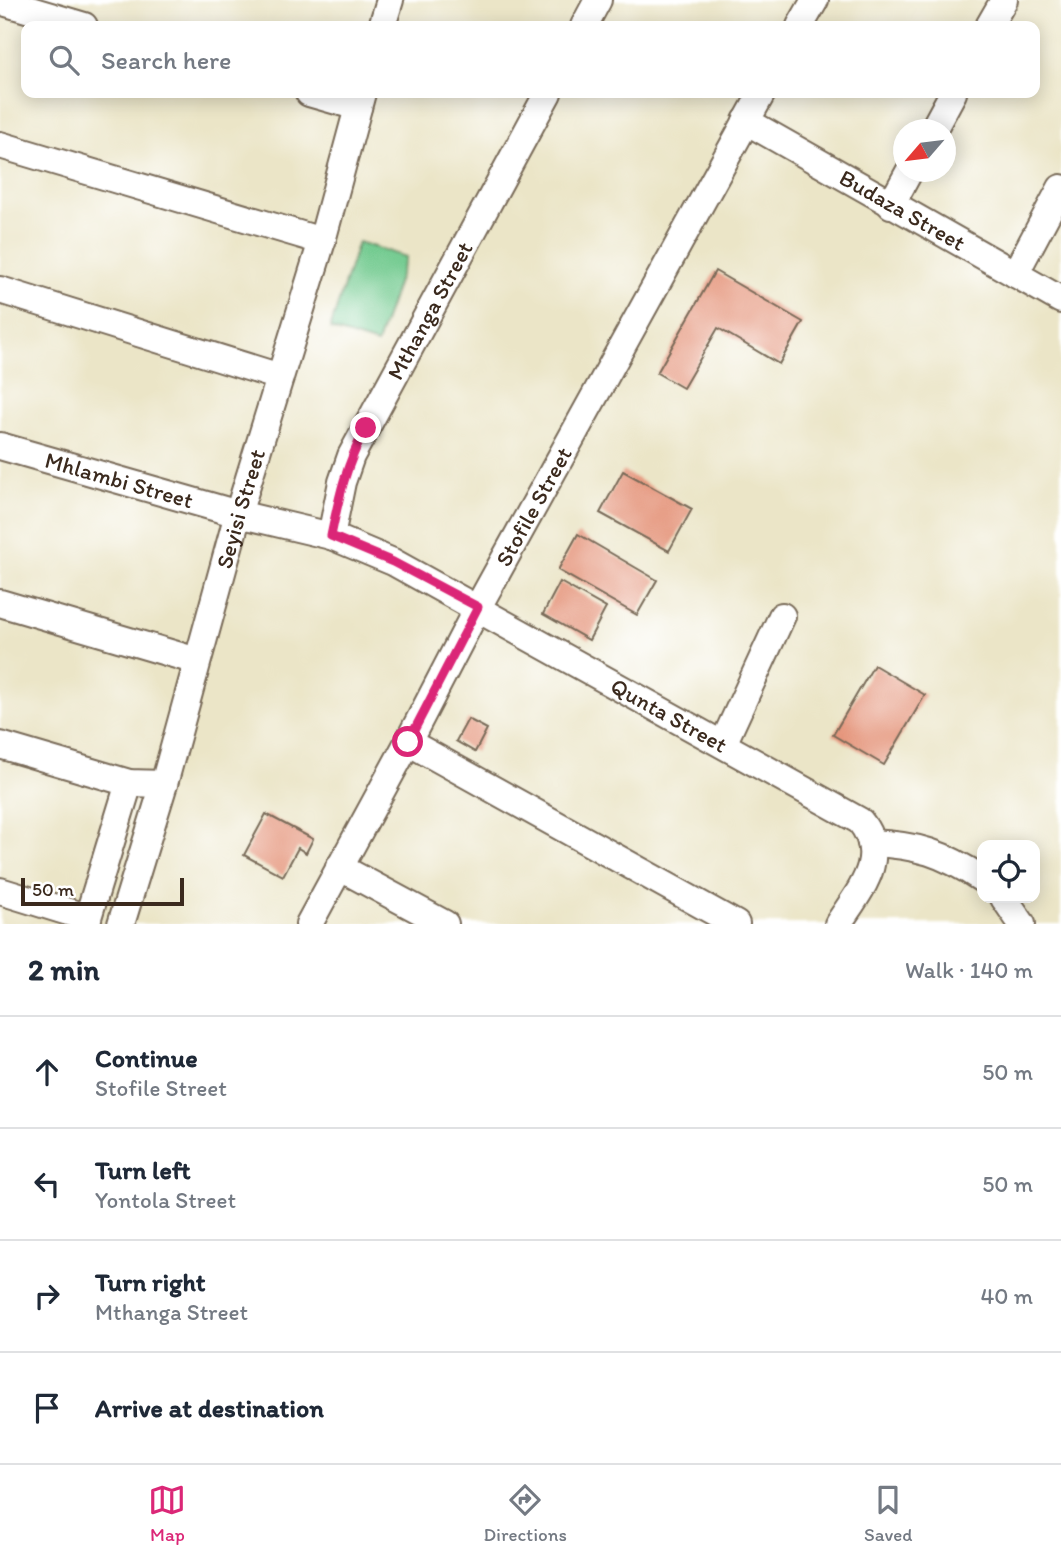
<!DOCTYPE html>
<html lang="en">
<head>
<meta charset="utf-8">
<style>
  :root { --surface:#fff; --page:#f6f6f7; --text:#1f2937; --muted:#747a83; --line:#e0e1e3; --accent:#db2777 }
  body { margin:0; font-family:Itim,sans-serif; background:var(--page); color:var(--text) }
  .controls { position:absolute; right:21px; bottom:21px; display:grid; overflow:hidden; border-radius:14px; box-shadow:0 4px 18px #0003 }
  .controls button { width:63px; height:63px; display:grid; place-items:center; padding:0; border:0; border-bottom:2px solid var(--line); background:var(--surface); color:var(--text); font:35px sans-serif }
  .compass { position:absolute; left:893px; top:119px; width:63px; height:63px; border-radius:50%; background:var(--surface); box-shadow:0 4px 18px #0003; rotate:242deg }
  .scale { position:absolute; left:21px; bottom:18px; width:163px; box-sizing:border-box; padding-left:7px; border:4px solid #3b2a1e; border-top:0; font-size:19px; line-height:24px; white-space:nowrap; color:#3b2a1e; -webkit-text-stroke:5px #fff; paint-order:stroke }
  .stop { position:absolute; width:21px; height:21px; margin:-16px; border:5px solid #db2777; border-radius:50%; background:#fff }
  .stop.end { background:#db2777; border-color:#fff; box-shadow:0 2px 7px #0008 }
  .list { margin:0; padding:0; list-style:none }
  h2 { display:flex; justify-content:space-between; align-items:center; height:91px; margin:0; padding:0 28px; font-size:30px }
  h2 small { font-size:23px; font-weight:400; color:var(--muted) }
  .list li { display:grid; grid-template-columns:46px 1fr auto; gap:21px; align-items:center; box-sizing:border-box; height:112px; padding:0 28px; border-top:2px solid var(--line) }
  .list b { display:block; font-size:26px; white-space:nowrap }
  .list p { margin:0; font-size:23px; white-space:nowrap; color:var(--muted) }
  .list em { font-size:23px; font-style:normal; color:var(--muted) }
  .icon { flex:none; width:38px; height:38px; fill:none; stroke:currentColor; stroke-width:2; stroke-linecap:round; stroke-linejoin:round }
  .map { position:relative; flex:none; width:1061px; height:924px; overflow:hidden }
  .search { position:absolute; background:var(--surface); box-shadow:0 4px 18px #0003; left:21px; right:21px; top:21px; height:77px; display:flex; align-items:center; gap:18px; box-sizing:border-box; padding:0 24px; border-radius:14px; color:var(--muted); font-size:26px }
  .sheet { height:539px; background:var(--surface) }
  nav { display:flex; justify-content:space-around; align-items:center; box-sizing:border-box; height:98px; border-top:2px solid var(--line); background:var(--surface); font-size:19px; color:var(--muted) }
  nav a { display:grid; justify-items:center; gap:4px }
  nav .on { color:var(--accent) }
  .map>svg:first-child { display:block }
</style>
</head>
<body>
<div class="map">
<svg width="1061" height="924" viewBox="0 0 1061 924">
  <rect width="100%" height="100%" fill="#fff"/>
  <filter id="ink" filterUnits="userSpaceOnUse"><feTurbulence type="fractalNoise" baseFrequency=".0143" numOctaves="2"/><feDisplacementMap in="SourceGraphic" scale="14" xChannelSelector="R" yChannelSelector="G"/><feConvolveMatrix kernelMatrix="1 2 1 2 8 2 1 2 1" color-interpolation-filters="sRGB"/></filter>
  <filter id="wash" filterUnits="userSpaceOnUse"><feTurbulence type="fractalNoise" baseFrequency=".00686" numOctaves="4" result="noise"/><feDisplacementMap in="SourceGraphic" scale="28" xChannelSelector="R" yChannelSelector="G"/><feGaussianBlur stdDeviation="1.57" result="paint"/><feColorMatrix in="noise" values="0 0 0 0 0 0 0 0 0 0 0 0 0 0 0 0 0 1.4 0 .05"/><feComposite in="paint" operator="in"/></filter>
  <g filter="url(#wash)">
    <rect width="100%" height="100%" fill="#ebe5c7"/>
    <!-- green -->
    <path fill="#72ca8f" stroke="#567a56" stroke-width="2" d="M 358,242 L 406,257 L 377,344 L 330,329 Z"/>
    <g id="blocks">
      <!-- building -->
      <path fill="#e5967d" d="M 715,271 L 803,322 L 779,364 L 718,328 L 683,388 L 657,373 Z
        M 623,471 L 692,509 L 669,551 L 600,513 Z
        M 578,534 L 657,580 L 637,615 L 558,570 Z
        M 560,582 L 606,608 L 589,640 L 543,614 Z
        M 874,665 L 925,695 L 884,765 L 833,735 Z
        M 468,719 L 487,729 L 475,752 L 456,741 Z
        M 266,814 L 313,839 L 306,853 L 298,848 L 283,876 L 244,855 Z"/>
    </g>
  </g>
  <g filter="url(#ink)">
    <use href="#blocks" fill-opacity="0" stroke="#796b59" stroke-width="2"/>
    <g fill="none" stroke-linecap="round" stroke-linejoin="round">
      <!-- minor casing -->
      <g stroke="#796b59" stroke-width="30">
        <g id="minor">
          <path d="M 0,1 L 84,26"/>
          <path d="M 382,26 L 390,0"/>
          <path d="M 584,26 L 598,0"/>
          <path d="M 800,26 L 815,0"/>
          <path d="M 989,26 L 1004,0"/>
          <path d="M 309,93 L 358,107"/>
          <path id="s1" d="M 746,121 L 1061,300"/>
          <path d="M 933,130 L 953,93"/>
          <path d="M 0,145 L 322,241"/>
          <path d="M 891,205 L 909,172"/>
          <path d="M 1015,274 L 1061,188"/>
          <path d="M 0,290 L 280,377"/>
          <path id="s2" d="M 0,446 L 238,514 L 331,536 L 393,562 L 860,821 C 890,858 859,891 838,924"/>
          <path id="s3" d="M 331,536 L 342,482 L 351,456 L 548,93"/>
          <path d="M 0,603 L 197,661"/>
          <path d="M 408,742 L 736,924"/>
          <path d="M 723,744 L 782,616"/>
          <path d="M 0,745 L 129,783 L 164,784"/>
          <path d="M 871,843 C 918,845 943,853 982,879"/>
          <path d="M 339,867 L 445,924"/>
          <path d="M 0,891 L 88,918"/>
          <path d="M 1004,898 L 1022,924"/>
          <path d="M 86,924 L 129,783"/>
          <path id="s4" d="M 121,924 L 164,784 L 238,514 L 322,241 L 362,93"/>
          <path id="s5" d="M 309,924 L 408,742 L 478,607 L 762,93"/>
        </g>
      </g>
      <!-- minor -->
      <use href="#minor" stroke="#fff" stroke-width="26"/>
    </g>
  </g>
  <g fill="none" stroke-linecap="round" stroke-linejoin="round" filter="url(#ink)">
    <!-- route -->
    <path stroke="#db2777" stroke-width="9" d="M 366,428 C 346,464 339,497 331,536 L 393,562 L 478,607 L 408,742"/>
  </g>
  <g text-anchor="middle" stroke-width="5" stroke-linejoin="round" paint-order="stroke">
    <!-- street labels -->
    <g font-size="23" fill="#3b2a1e" stroke="#fff">
      <text dy="8" stroke="none"><textPath href="#s1" startOffset="180">Budaza Street</textPath></text>
      <text dy="8" stroke="none"><textPath href="#s3" startOffset="248">Mthanga Street</textPath></text>
      <text dy="8" stroke="none"><textPath href="#s2" startOffset="124">Mhlambi Street</textPath></text>
      <text dy="8" stroke="none"><textPath href="#s5" startOffset="474">Stofile Street</textPath></text>
      <text dy="8" stroke="none"><textPath href="#s4" startOffset="432">Seyisi Street</textPath></text>
      <text dy="8" stroke="none"><textPath href="#s2" startOffset="726">Qunta Street</textPath></text>
    </g>
  </g>
</svg>
<div class="controls">
<button><svg class="icon" aria-label="locate" viewBox="0 0 24 24"><circle cx="12" cy="12" r="6"/><path d="M12 2v4M12 18v4M2 12h4M18 12h4"/></svg></button>
</div>
<svg class="compass" viewBox="-18 -18 36 36"><path d="M0-13l5 13h-10z" fill="#e53935"/><path d="M0 13l5-13h-10z" fill="#747a83"/></svg>
<div class="scale">50 m</div>
<div class="stop" style="left:408px;top:742px"></div>
<div class="stop end" style="left:366px;top:428px"></div>
<div class="search"><svg class="icon" aria-label="search" viewBox="0 0 24 24"><circle cx="10" cy="10" r="6"/><path d="M15 15l6 6"/></svg>Search here</div>
</div>
<section class="sheet">
<h2>2 min<small>Walk · 140 m</small></h2>
<ul class="list">
<li><svg class="icon" aria-label="ahead" viewBox="0 0 24 24"><path d="M12 20V5M6 11l6-6 6 6"/></svg><div><b>Continue</b><p>Stofile Street</p></div><em>50 m</em></li>
<li><svg class="icon" aria-label="left" viewBox="0 0 24 24"><path d="M17 20v-9H6M10 6l-5 5 5 5"/></svg><div><b>Turn left</b><p>Yontola Street</p></div><em>50 m</em></li>
<li><svg class="icon" aria-label="right" viewBox="0 0 24 24"><path d="M7 20v-9h11M14 6l5 5-5 5"/></svg><div><b>Turn right</b><p>Mthanga Street</p></div><em>40 m</em></li>
<li><svg class="icon" aria-label="arrive" viewBox="0 0 24 24"><path d="M6 21V4h12l-3 4 3 4H6"/></svg><div><b>Arrive at destination</b></div></li>
</ul>
</section>
<nav>
<a class="on"><svg class="icon" aria-label="map" viewBox="0 0 24 24"><path d="M3 6l6-2 6 2 6-2v14l-6 2-6-2-6 2zM9 4v14M15 6v14"/></svg>Map</a>
<a><svg class="icon" aria-label="directions" viewBox="0 0 24 24"><path d="M12 3l9 9-9 9-9-9zM9 14v-3h6M13 9l2 2-2 2"/></svg>Directions</a>
<a><svg class="icon" aria-label="saved" viewBox="0 0 24 24"><path d="M7 4h10v16l-5-4-5 4z"/></svg>Saved</a>
</nav>
</body>
</html>
